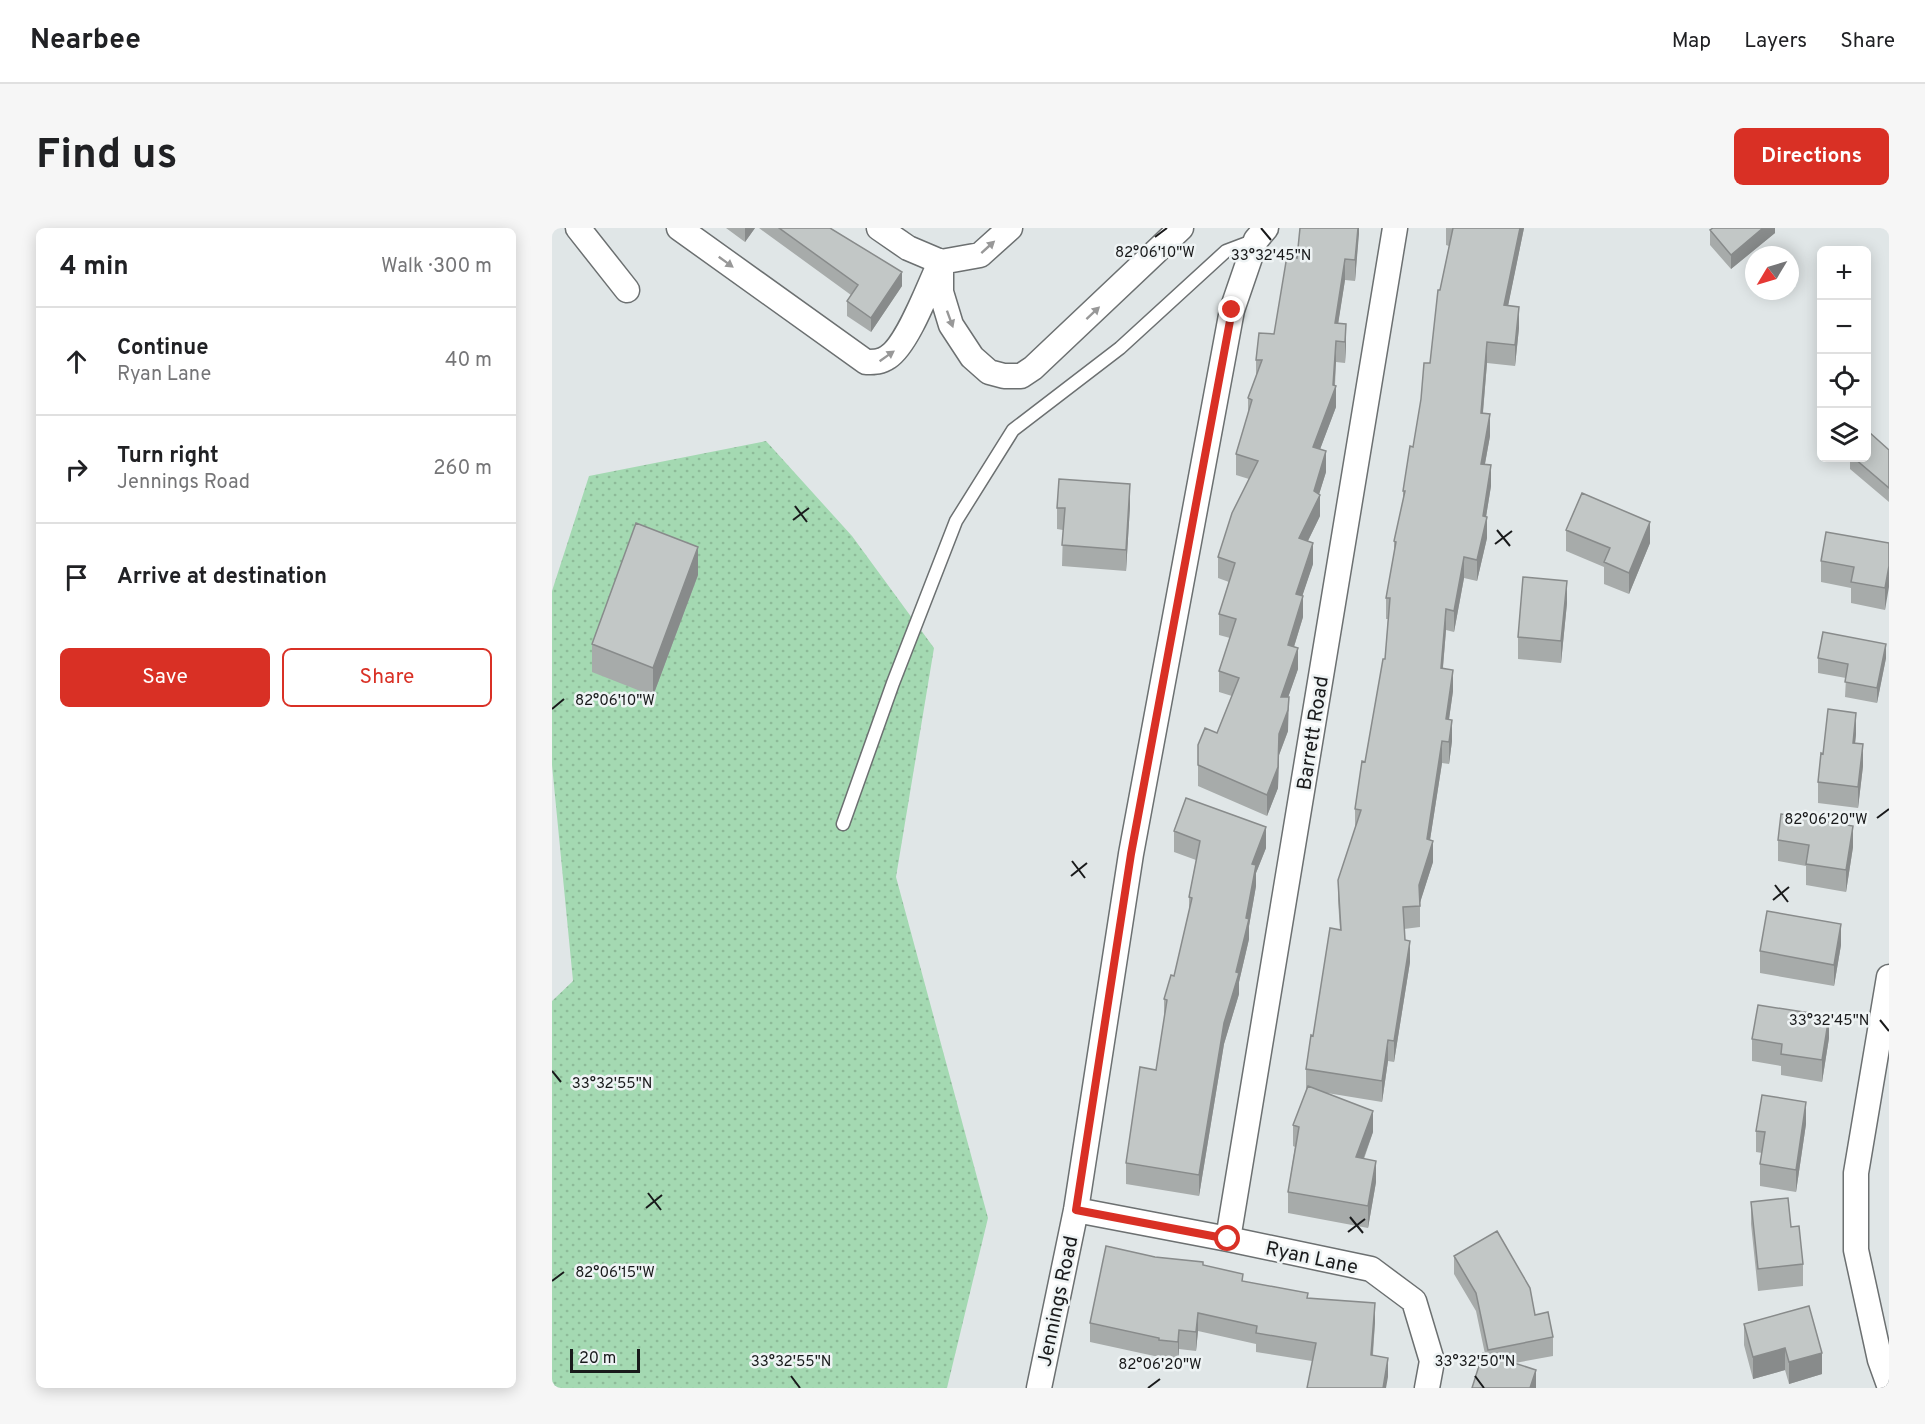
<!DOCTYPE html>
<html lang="en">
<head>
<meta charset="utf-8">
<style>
  :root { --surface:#fff; --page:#f6f6f6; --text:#202124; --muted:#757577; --line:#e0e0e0; --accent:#d93025 }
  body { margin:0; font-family:Overpass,sans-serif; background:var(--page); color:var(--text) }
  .controls { position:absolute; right:18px; top:18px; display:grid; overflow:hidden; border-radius:9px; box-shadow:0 3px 15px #0003 }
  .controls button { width:54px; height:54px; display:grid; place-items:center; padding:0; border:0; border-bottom:2px solid var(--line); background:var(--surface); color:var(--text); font:30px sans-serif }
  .compass { position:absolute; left:1193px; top:18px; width:54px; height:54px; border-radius:50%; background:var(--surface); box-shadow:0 3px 15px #0003; rotate:232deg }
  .scale { position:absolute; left:18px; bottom:15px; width:70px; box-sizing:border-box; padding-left:6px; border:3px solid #191a1b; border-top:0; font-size:16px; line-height:21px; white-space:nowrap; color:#191a1b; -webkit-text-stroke:4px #eef3f4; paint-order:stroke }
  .stop { position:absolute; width:18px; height:18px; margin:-14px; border:4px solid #d93025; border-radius:50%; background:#fff }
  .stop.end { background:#d93025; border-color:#fff; box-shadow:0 2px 6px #0008 }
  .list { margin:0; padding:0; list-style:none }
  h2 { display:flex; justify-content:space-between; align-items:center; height:78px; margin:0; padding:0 24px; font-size:26px }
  h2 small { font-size:20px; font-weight:400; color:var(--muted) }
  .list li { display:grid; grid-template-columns:39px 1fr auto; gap:18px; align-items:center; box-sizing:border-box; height:108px; padding:0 24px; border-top:2px solid var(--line) }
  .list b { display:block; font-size:22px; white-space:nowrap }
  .list p { margin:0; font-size:20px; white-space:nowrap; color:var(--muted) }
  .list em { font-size:20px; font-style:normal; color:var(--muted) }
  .actions { display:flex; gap:12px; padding:18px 24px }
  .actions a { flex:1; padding:14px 0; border:2px solid var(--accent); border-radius:9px; text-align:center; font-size:21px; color:var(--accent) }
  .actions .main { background:var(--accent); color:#fff }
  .icon { flex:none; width:33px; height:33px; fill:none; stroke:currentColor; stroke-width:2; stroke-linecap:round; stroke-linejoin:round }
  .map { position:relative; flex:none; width:1337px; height:1160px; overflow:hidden; border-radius:9px }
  header { display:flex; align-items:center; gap:36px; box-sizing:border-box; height:84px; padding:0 30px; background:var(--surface); border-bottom:2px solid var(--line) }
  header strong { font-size:28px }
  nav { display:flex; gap:33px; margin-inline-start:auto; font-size:21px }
  .intro { display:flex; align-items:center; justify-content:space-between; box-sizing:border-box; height:144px; padding:0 36px }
  h1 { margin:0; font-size:42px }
  .button { padding:15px 27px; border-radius:9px; background:var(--accent); color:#fff; font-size:21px; font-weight:700 }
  main { display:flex; gap:36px; padding:0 36px }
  aside { flex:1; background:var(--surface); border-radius:9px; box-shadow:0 3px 15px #0003 }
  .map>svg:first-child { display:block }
</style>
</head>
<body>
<header>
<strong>Nearbee</strong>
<nav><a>Map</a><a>Layers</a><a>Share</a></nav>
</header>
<div class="intro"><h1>Find us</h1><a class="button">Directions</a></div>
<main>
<aside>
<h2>4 min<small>Walk · 300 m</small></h2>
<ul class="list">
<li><svg class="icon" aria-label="ahead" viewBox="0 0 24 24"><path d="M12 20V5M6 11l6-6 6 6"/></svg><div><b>Continue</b><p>Ryan Lane</p></div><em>40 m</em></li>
<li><svg class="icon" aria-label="right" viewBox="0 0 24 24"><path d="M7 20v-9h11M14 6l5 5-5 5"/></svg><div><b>Turn right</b><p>Jennings Road</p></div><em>260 m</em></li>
<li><svg class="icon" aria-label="arrive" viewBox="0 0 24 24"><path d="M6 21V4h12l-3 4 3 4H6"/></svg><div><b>Arrive at destination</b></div></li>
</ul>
<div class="actions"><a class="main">Save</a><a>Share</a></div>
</aside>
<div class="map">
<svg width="1337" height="1160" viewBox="0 0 1337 1160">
  <defs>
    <pattern id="grass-dots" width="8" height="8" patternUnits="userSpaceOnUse" patternTransform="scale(1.5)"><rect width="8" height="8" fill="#a4d9b2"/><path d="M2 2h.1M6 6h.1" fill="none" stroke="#8dba98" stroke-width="1.8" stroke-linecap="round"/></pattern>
  </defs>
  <rect width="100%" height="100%" fill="#e0e6e7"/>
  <!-- grass -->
  <path fill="url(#grass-dots)" d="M 214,213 L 300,308 L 382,420 L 344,649 L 436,990 L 395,1160 L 0,1160 L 0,773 L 21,753 L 0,537 L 0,363 L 37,248 Z"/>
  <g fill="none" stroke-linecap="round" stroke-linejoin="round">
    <!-- service casing -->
    <g stroke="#6c7071" stroke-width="15">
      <path id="service" d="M 291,596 L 341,455 L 404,293 L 461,202 L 568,120 L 674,23 L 703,12"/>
    </g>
    <!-- minor casing -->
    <g stroke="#6c7071" stroke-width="27">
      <path id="minor" d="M 26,0 L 75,62
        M 127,0 L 314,134 C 323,134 329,134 336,129 C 355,117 376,61 386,39
        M 327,0 L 356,20 L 389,34 L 428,27 L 458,0
        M 389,34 L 389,64 L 399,97 L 420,129 L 437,144 L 452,148 L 469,148 L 481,140 L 629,0
        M 1337,749 L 1304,945 L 1304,1022 L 1328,1132 L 1337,1157
        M 524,982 L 676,1011 L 819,1041 L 862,1073 L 880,1133 L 875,1160
        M 676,1011 L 843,0
        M 487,1160 L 524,982 L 579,626 L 680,82 L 704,12 L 714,0"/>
    </g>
    <!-- service -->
    <use href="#service" stroke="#fff" stroke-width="12"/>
    <!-- minor -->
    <use href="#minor" stroke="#fff" stroke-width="24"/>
  </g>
  <!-- wall -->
  <path fill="#a7abaa" d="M 174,0 L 203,0 L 193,14 Z
    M 207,0 L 278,0 L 350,58 L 319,104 L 295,88 L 295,73 L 299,67 Z
    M 807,0 L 803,53 L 793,52 L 786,95 L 794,117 L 793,135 L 784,134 L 783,158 L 784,179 L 768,221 L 774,244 L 767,266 L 768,288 L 756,313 L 761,336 L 750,368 L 751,389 L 742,419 L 746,441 L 736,469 L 736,503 L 727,527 L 726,560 L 715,588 L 646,558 L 646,537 L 665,505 L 680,468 L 667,464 L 667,443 L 678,410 L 667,407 L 667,386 L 677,354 L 666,350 L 666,329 L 697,251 L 684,247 L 684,226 L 696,187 L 696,170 L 704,148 L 704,132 L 722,106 L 745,30 Z
    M 894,0 L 972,0 L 956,77 L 967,100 L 963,138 L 935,135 L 931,185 L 938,208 L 933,236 L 939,258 L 934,289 L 935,310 L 925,353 L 912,350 L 902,404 L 894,402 L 891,440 L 901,463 L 897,491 L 900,513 L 897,536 L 890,535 L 878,612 L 881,634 L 868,674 L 868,699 L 852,701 L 853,712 L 858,734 L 842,834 L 836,833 L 830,874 L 775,865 L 821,904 L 812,931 L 824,954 L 816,1000 L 736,985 L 736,964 L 743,919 L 741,918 L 741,897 L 755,862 L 754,862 L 754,841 L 761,808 L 788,702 L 786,673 L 786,652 L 803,601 L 803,581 L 813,534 L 833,431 L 836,391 L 834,391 L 834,370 L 842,325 L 842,313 L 851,275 L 851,263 L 861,219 L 878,135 L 888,62 L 897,18 L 894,17 Z
    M 1223,0 L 1223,5 L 1179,41 L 1158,17 L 1158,2 Z
    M 1337,222 L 1337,274 L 1298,241 L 1298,230 L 1314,230 Z
    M 578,278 L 574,343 L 510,338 L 511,302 L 505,301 L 505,280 Z
    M 1014,302 L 1098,315 L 1077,366 L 1052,356 L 1052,339 L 1014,323 Z
    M 1337,315 L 1333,382 L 1299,375 L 1299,360 L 1269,354 L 1269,333 Z
    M 146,347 L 101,468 L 40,444 L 40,416 Z
    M 1015,375 L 1009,435 L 966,431 L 966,409 Z
    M 1266,430 L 1334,430 L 1325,475 L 1293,469 L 1294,450 L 1266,445 Z
    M 1304,506 L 1303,515 L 1311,538 L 1306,580 L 1266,575 L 1266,554 L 1271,526 Z
    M 622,603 L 714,620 L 704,645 L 704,658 L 697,698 L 697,711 L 687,754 L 687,766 L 672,816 L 647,968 L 574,956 L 574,935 L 604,842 L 612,792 L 612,771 L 622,748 L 637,686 L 637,669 L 644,632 L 622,624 Z
    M 1226,612 L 1301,619 L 1294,664 L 1254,657 L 1254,638 L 1226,633 Z
    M 1289,717 L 1282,758 L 1208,745 L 1208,723 Z
    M 1277,810 L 1270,854 L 1229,847 L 1229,838 L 1200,833 L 1200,811 Z
    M 1254,896 L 1244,964 L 1208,958 L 1208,936 L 1210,925 L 1204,924 L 1204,903 Z
    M 1199,974 L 1239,999 L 1251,1036 L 1251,1058 L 1206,1063 L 1199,996 Z
    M 902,1028 L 1001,1109 L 1001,1128 L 963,1135 L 984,1160 L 933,1126 L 924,1083 L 902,1046 Z
    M 603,1029 L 651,1037 L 691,1054 L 756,1070 L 823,1094 L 821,1127 L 836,1149 L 760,1133 L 704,1124 L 704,1116 L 646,1103 L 644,1123 L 627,1121 L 626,1133 L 607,1131 L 607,1129 L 538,1114 L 538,1095 Z
    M 1257,1078 L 1270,1146 L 1237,1156 L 1233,1142 L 1201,1151 L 1192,1117 L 1192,1096 Z"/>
  <!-- shaded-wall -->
  <path fill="#888b8b" d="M 193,0 L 203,0 L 193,14 Z
    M 806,0 L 807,0 L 807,6 L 803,53 L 803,32 Z
    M 968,0 L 972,0 L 952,98 L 952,77 Z
    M 1211,0 L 1223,0 L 1223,5 L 1179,41 L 1179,27 Z
    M 793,31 L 793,52 L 783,116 L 783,95 Z
    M 350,44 L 350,58 L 319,104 L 319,90 Z
    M 967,79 L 967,100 L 963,138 L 963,117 Z
    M 794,96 L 794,117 L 793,135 L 793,114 Z
    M 784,113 L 784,134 L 782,163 L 784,158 L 784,179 L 761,240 L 761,219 L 781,157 Z
    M 935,114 L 935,135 L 929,206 L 929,185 Z
    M 938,186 L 938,208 L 929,257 L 929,236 Z
    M 774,223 L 774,244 L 765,273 L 768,267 L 768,288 L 747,331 L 747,310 Z
    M 939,237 L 939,258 L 932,301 L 935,289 L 935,310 L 925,353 L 925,332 Z
    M 578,256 L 578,278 L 574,343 L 574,322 Z
    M 1098,294 L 1098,315 L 1077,366 L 1077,345 Z
    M 761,315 L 761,336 L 744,387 L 744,366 Z
    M 146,319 L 146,347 L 101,468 L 101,440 Z
    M 912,329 L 912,350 L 902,404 L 902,383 Z
    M 1337,338 L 1337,359 L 1333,382 L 1333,360 Z
    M 1015,353 L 1015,375 L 1009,435 L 1009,413 Z
    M 751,368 L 751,389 L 736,438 L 736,417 Z
    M 894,381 L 894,402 L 889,461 L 889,440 Z
    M 1334,416 L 1334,430 L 1325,475 L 1325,460 Z
    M 746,420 L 746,441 L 729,490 L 729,469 Z
    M 901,442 L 901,463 L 894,512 L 894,491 Z
    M 737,469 L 736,503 L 727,527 L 726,560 L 715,588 L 715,567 L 727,506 Z
    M 1304,485 L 1304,506 L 1301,536 L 1301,515 Z
    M 900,492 L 900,513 L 897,536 L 897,514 Z
    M 890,513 L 890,535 L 875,631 L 881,613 L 881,634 L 867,678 L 867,657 L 875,611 Z
    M 1311,516 L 1311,538 L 1306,580 L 1306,559 Z
    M 1301,598 L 1301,619 L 1294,664 L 1294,642 Z
    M 714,599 L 714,620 L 704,645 L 704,658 L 697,698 L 697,711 L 687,754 L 687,766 L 672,816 L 647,968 L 647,947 L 672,795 L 694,690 L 700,636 Z
    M 1289,696 L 1289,717 L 1282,758 L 1282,737 Z
    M 858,713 L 858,734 L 842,834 L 842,813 Z
    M 1277,788 L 1277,810 L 1270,854 L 1270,832 Z
    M 836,812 L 836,833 L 830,874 L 830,853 Z
    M 1254,874 L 1254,896 L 1244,964 L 1244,942 Z
    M 821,883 L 821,904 L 804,951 L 804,929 Z
    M 824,933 L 824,954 L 816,1000 L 816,978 Z
    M 823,1075 L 823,1094 L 819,1146 L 819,1127 Z
    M 646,1085 L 646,1103 L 644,1123 L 644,1104 Z
    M 627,1102 L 627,1121 L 626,1133 L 626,1114 Z
    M 1233,1120 L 1233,1142 L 1201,1151 L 1201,1129 Z
    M 1270,1125 L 1270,1146 L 1237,1156 L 1237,1134 Z
    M 836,1130 L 836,1149 L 834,1160 L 831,1160 Z
    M 984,1142 L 984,1160 L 978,1160 Z"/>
  <!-- building -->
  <path fill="#c2c7c6" stroke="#888b8b" stroke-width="1.5" d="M 227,0 L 278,0 L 350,44 L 319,90 L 295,73 L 306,57 Z
    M 748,0 L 806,0 L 803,32 L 793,31 L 783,95 L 794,96 L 793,114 L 784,113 L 781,157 L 784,158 L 761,219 L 774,223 L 762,263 L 768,267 L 747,310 L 761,315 L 744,366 L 751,368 L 736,417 L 746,420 L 729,469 L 737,469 L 736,482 L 727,506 L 726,539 L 715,567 L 646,537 L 646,517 L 653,500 L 665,505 L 687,450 L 667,443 L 684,391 L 667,386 L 683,335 L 666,329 L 680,285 L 706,233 L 684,226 L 700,172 L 696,170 L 710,132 L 704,132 L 707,105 L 722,106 L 735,28 L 745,30 Z
    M 901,0 L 968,0 L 952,77 L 967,79 L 963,117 L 935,114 L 929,185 L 938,186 L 929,236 L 939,237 L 931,288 L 935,289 L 925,332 L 912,329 L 902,383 L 894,381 L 889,440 L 901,442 L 894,491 L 900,492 L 897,514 L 890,513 L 875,611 L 881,613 L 867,657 L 868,678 L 851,679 L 853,712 L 858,713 L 842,813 L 836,812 L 830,853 L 754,841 L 759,807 L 761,808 L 778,700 L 789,702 L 786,652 L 809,582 L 803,581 L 810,533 L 813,534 L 831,431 L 833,431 L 838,370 L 834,370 L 844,314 L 842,313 L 853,263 L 851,263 L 858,218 L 861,219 L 869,171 L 872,135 L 878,135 L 886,62 L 888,62 Z
    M 1161,0 L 1211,0 L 1179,27 L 1158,2 Z
    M 1317,204 L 1337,222 L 1337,260 L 1302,230 L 1314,230 L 1314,207 Z
    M 507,251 L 578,256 L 574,322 L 510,317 L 513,280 L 505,280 Z
    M 1030,265 L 1098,294 L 1077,345 L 1052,334 L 1058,320 L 1014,302 Z
    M 84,295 L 146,319 L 101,440 L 40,416 Z
    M 1274,304 L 1337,315 L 1337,338 L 1333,360 L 1299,354 L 1302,339 L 1269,333 Z
    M 971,349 L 1015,353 L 1009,413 L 966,409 Z
    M 1271,404 L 1334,416 L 1325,460 L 1293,454 L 1296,436 L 1266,430 Z
    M 1276,481 L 1304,485 L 1301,515 L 1311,516 L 1306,559 L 1266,554 L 1269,525 L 1271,526 Z
    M 634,570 L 714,599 L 700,636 L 704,637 L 694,690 L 697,691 L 684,744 L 687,745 L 672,795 L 647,947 L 574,935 L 588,839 L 604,842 L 615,772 L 612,771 L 619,747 L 622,748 L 640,670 L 637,669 L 648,613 L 622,603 Z
    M 1229,586 L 1301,598 L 1294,642 L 1254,636 L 1257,617 L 1226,612 Z
    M 1215,683 L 1289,696 L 1282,737 L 1208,723 Z
    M 1206,777 L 1277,788 L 1270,832 L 1229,826 L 1230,816 L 1200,811 Z
    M 756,858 L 821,883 L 804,929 L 824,933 L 816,978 L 736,964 L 747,899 L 741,897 Z
    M 1210,867 L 1254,874 L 1244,942 L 1208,936 L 1213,904 L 1204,903 Z
    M 1236,970 L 1239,999 L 1247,998 L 1251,1036 L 1206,1041 L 1199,974 Z
    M 945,1003 L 978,1060 L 983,1087 L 996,1084 L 1001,1109 L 936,1122 L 924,1065 L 902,1028 Z
    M 554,1018 L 603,1029 L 651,1034 L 651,1037 L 691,1046 L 690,1053 L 756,1065 L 755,1070 L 823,1075 L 819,1127 L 836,1130 L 831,1160 L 755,1160 L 764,1115 L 704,1105 L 705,1098 L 646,1085 L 644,1104 L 627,1102 L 626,1114 L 607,1112 L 607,1110 L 538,1095 Z
    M 1257,1078 L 1270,1125 L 1237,1134 L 1233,1120 L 1201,1129 L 1192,1096 Z
    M 931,1125 L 984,1142 L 978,1160 L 920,1160 Z"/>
  <!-- one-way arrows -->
  <defs><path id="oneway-solid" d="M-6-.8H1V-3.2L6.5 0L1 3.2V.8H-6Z" transform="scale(1.5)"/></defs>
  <g fill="#989898">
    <use href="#oneway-solid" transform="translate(436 19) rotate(-42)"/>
    <use href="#oneway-solid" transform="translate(174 34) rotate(36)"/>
    <use href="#oneway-solid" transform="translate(541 85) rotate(-43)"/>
    <use href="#oneway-solid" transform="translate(398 91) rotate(70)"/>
    <use href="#oneway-solid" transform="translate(335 128) rotate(-35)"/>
  </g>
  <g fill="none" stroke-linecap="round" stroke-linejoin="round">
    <!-- route -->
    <path stroke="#d93025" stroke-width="8" d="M 676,1011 L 524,982 L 579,626 L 680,82"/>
  </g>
  <!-- ticks -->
  <path fill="none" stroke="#191a1b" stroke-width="2" d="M 709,0 L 719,12M 603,9 L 615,0M 243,278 L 255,294M 241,292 L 257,280M 945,302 L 958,318M 943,316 L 960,303M 0,481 L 12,471M 1325,590 L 1337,581M 520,633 L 533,650M 519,648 L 535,635M 1223,657 L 1236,674M 1221,672 L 1237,659M 1328,792 L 1337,803M 0,843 L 9,854M 96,965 L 109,982M 94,980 L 110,967M 798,989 L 811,1005M 796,1004 L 813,991M 0,1053 L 12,1044M 239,1148 L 248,1160M 923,1148 L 932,1160M 596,1160 L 608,1151"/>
  <g text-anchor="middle" stroke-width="5" stroke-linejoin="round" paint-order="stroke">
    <!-- street labels -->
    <g font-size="20" fill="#191a1b" stroke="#eef3f4">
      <text transform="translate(760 505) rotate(-81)" y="7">Barrett Road</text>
      <text transform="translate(760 1029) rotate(12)" y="7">Ryan Lane</text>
      <text transform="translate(505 1073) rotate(-78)" y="7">Jennings Road</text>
    </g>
  </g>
  <g font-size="15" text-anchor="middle" fill="#191a1b" stroke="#eef3f4" stroke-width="5" stroke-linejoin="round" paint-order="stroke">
    <text x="603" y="29">82°06'10"W</text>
    <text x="719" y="32">33°32'45"N</text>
    <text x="63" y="477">82°06'10"W</text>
    <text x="1274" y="596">82°06'20"W</text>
    <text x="1277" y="797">33°32'45"N</text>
    <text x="60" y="860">33°32'55"N</text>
    <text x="63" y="1049">82°06'15"W</text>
    <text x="239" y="1138">33°32'55"N</text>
    <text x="923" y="1138">33°32'50"N</text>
    <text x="608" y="1141">82°06'20"W</text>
  </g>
</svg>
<div class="controls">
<button>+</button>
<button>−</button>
<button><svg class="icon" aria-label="locate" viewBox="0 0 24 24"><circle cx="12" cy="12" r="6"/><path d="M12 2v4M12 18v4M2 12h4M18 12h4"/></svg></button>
<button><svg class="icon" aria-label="layers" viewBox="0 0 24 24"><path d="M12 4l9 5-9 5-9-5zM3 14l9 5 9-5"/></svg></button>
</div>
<svg class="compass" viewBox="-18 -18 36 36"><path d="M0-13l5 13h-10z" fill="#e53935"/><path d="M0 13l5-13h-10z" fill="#757577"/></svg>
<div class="scale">20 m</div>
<div class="stop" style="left:676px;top:1011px"></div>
<div class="stop end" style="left:680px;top:82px"></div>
</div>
</main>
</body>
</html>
